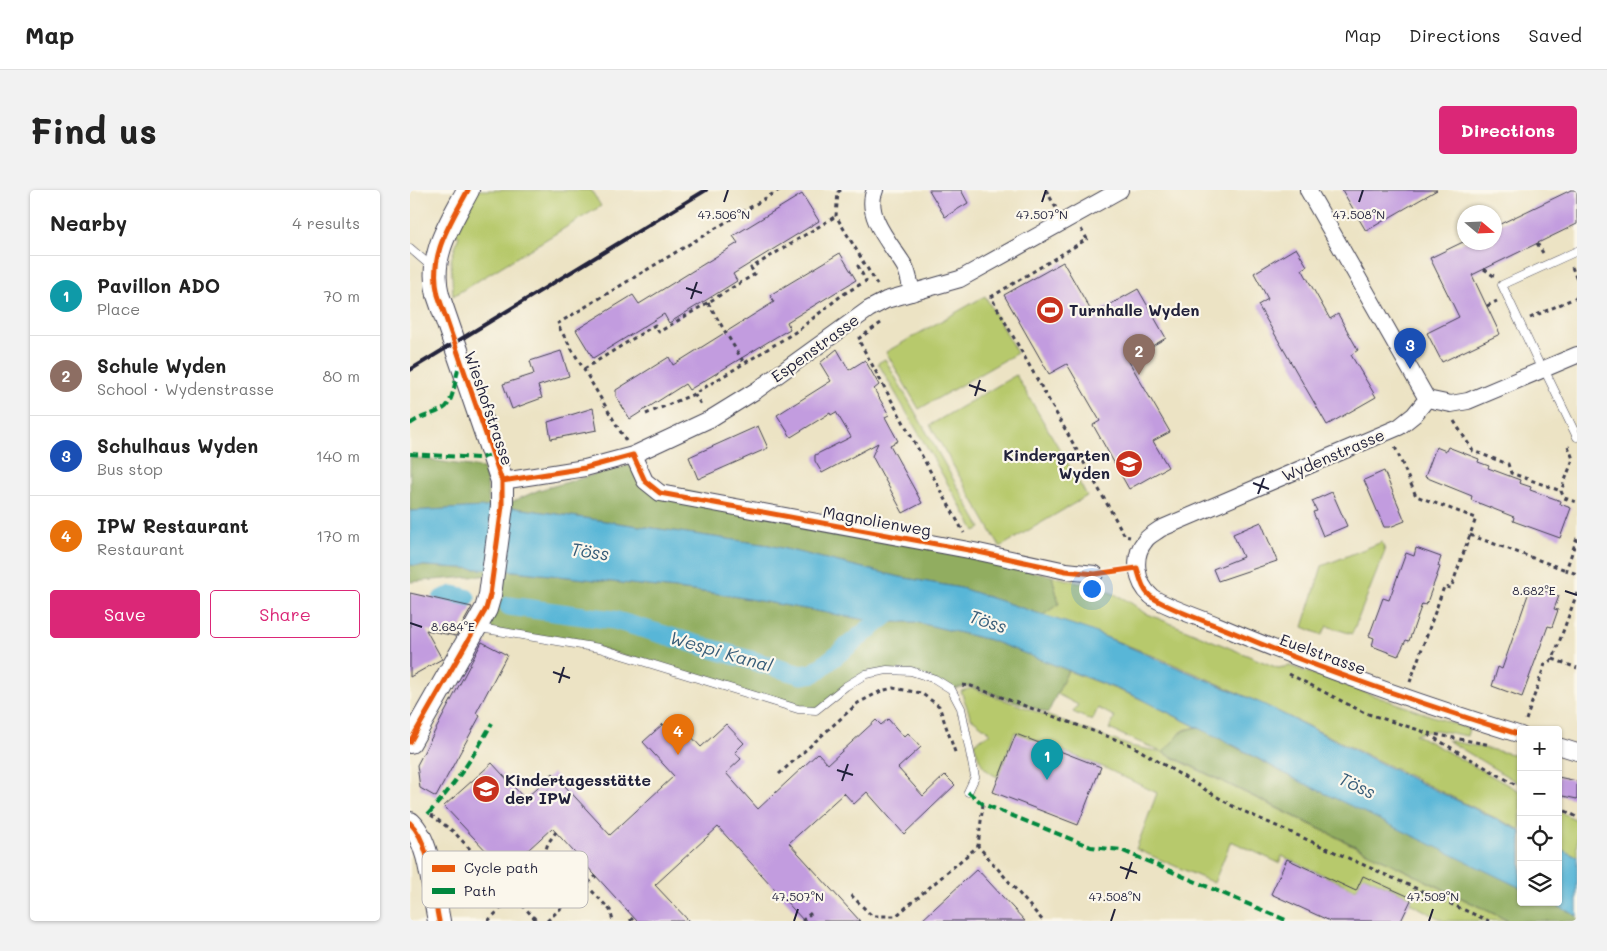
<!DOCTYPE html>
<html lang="en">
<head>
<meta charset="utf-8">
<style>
  :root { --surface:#fff; --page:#f2f2f2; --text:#222; --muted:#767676; --line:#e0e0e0; --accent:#db2777 }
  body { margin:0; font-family:Mali,sans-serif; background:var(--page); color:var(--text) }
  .controls { position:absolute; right:15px; bottom:15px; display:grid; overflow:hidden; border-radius:5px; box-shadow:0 1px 4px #0004 }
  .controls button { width:45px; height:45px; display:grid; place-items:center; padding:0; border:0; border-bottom:1px solid var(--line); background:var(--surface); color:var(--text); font:25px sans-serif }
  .compass { position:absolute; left:1047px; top:15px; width:45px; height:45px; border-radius:50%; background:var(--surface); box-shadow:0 1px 4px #0004; rotate:109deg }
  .you { position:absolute; left:681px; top:398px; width:18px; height:18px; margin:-12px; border:4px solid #fff; border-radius:50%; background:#1a73e8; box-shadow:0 0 0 8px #1a73e833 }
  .badge { display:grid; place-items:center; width:32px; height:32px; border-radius:50%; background:var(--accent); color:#fff; font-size:16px; font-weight:700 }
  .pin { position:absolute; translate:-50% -41px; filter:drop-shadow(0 1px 2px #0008) }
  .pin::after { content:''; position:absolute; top:26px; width:18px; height:15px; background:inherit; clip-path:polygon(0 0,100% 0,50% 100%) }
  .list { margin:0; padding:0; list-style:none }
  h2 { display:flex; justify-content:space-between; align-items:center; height:65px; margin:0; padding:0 20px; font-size:21px }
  h2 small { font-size:16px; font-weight:400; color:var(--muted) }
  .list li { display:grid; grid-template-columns:32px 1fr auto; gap:15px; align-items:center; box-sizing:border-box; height:80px; padding:0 20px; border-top:1px solid var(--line) }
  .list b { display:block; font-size:19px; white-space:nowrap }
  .list p { margin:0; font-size:16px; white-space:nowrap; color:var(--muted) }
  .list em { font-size:16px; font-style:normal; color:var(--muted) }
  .actions { display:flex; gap:10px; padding:15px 20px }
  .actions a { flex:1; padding:11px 0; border:1px solid var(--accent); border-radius:5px; text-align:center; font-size:18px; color:var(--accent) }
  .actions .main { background:var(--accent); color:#fff }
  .icon { flex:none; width:28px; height:28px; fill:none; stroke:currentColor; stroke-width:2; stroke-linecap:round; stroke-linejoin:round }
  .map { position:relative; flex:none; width:1167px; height:731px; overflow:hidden; border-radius:5px }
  header { display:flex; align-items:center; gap:30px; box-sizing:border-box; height:70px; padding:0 25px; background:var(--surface); border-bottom:1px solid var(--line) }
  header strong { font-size:24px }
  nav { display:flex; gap:28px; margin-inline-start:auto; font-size:18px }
  .intro { display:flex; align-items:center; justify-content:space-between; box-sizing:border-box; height:120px; padding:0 30px }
  h1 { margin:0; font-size:35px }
  .button { padding:12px 22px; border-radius:5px; background:var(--accent); color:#fff; font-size:18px; font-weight:700 }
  main { display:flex; gap:30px; padding:0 30px }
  aside { flex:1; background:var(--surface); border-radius:5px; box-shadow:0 1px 4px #0004 }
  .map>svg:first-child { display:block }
</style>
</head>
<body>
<header>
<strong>Map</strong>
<nav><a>Map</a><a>Directions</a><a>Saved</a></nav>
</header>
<div class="intro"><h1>Find us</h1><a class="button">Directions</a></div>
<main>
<aside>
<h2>Nearby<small>4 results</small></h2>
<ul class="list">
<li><span class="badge" style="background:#0f9aa8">1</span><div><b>Pavillon ADO</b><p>Place</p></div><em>70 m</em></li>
<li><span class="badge" style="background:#8d6e63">2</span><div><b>Schule Wyden</b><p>School · Wydenstrasse</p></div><em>80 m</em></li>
<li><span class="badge" style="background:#1a4fb4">3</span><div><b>Schulhaus Wyden</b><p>Bus stop</p></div><em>140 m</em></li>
<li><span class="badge" style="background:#e8710a">4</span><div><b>IPW Restaurant</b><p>Restaurant</p></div><em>170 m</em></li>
</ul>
<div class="actions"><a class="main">Save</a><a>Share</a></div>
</aside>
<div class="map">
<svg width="1167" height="731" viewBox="0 0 1167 731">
  <rect width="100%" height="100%" fill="#fbf7ec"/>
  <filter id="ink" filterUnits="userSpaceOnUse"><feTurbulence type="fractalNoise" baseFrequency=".02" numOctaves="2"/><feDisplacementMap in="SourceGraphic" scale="10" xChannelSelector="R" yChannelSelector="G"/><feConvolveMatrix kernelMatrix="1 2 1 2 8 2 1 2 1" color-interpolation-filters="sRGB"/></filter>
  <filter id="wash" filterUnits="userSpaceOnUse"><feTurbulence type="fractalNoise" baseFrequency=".0096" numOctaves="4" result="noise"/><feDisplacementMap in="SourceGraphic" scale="20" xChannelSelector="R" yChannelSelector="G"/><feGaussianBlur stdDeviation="1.12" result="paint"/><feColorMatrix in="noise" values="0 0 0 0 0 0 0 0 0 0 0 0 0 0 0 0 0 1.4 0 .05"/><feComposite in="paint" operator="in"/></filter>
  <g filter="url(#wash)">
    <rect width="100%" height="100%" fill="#ece3c4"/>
    <!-- green -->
    <path fill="#b7c96c" stroke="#6c7654" d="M 58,0 L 181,0 L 191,16 L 43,106 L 41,70 L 49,46 L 36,40 Z
      M 575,106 L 607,163 L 509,219 L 476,162 Z
      M 475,169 L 571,338 L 565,341 L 468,173 Z
      M 606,185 L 677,306 L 590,357 L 520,235 Z
      M 972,352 L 975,361 L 942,444 L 917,436 L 912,445 L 893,437 L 912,376 Z
      M 642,386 C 672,393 710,401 733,422 L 868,478 L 880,476 L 1059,539 L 1057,546 L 1026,540 L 1005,544 L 1111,602 L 1111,640 C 953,566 800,479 633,425 L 649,413 Z
      M 658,481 L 724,506 L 787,537 L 773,540 L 753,563 L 1098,731 L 1034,731 L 1000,713 L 1002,708 L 954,686 L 946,700 L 872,666 L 869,673 L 821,651 L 804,693 L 726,659 L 747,603 L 693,577 L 605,542 L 588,587 C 571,580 569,569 564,553 L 581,543 L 561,528 L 551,501 L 562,498 L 720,556 L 752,562 L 699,539 L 705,527 L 688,518 L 682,531 L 663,522 L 668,515 L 647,504 Z
      M 1037,550 L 1111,566 L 1111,592 L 1108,593 Z
      M 1148,621 L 1167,630 L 1167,667 L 1148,658 Z"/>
    <!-- forest -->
    <path fill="#91ad60" stroke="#5a684e" d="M 0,267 L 73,278 L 77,293 L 79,317 L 0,321 Z
      M 227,273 L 235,291 L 410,334 L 642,386 L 649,414 L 633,425 L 551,398 L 490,387 L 359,355 L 92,316 L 129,300 Z
      M 0,375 L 104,381 L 311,404 L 468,432 L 505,432 L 580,450 L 658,480 L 638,523 L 561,496 L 541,499 L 501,481 L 456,484 L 406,520 L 388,519 L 189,458 L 76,439 L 82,385 L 0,392 Z
      M 788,537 L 883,588 L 1111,697 L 1111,712 L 1140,712 L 1167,726 L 1167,731 L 1099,731 L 753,562 L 773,541 Z"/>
    <!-- water -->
    <path fill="#59b6d7" stroke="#3e6c89" d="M 92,316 L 359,355 L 490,387 L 551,398 L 679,440 L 853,514 L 1004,590 L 1111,641 L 1111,698 L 883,588 L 827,557 L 725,506 L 580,450 L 505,432 L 468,432 L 311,404 L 104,381 L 0,375 L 0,321 Z
      M 1148,658 L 1167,667 L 1167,726 L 1140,712 L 1148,712 Z"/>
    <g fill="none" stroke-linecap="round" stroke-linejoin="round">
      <!-- canal -->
      <path stroke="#59b6d7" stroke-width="19" d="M 32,409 L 43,405 L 56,408
        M 99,416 L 204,430 L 391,485 L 404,483 L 488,416"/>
    </g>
    <g id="blocks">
      <!-- building -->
      <path fill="#c29cdf" d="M 519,0 L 551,0 L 558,13 L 535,27 Z
        M 932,0 L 1027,0 L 956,41 Z
        M 1161,0 L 1167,0 L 1167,34 L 1062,85 L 1090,144 L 1032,172 L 1017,143 L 1049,127 L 1020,68 L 1053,52 L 1084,52 L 1084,37 Z
        M 392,4 L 409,31 L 323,84 L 327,91 L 259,133 L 254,124 L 183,168 L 166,140 L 223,105 L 229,114 L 328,53 L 323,46 Z
        M 886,58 L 897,76 L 892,79 L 920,129 L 928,124 L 948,160 L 941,165 L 966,207 L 917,235 L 848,115 L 858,109 L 844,83 Z
        M 430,63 L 446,90 L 377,132 L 380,139 L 366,147 L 279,200 L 275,194 L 220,229 L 206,206 L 206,200 L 259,167 L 263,175 L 364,112 L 360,105 Z
        M 653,72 L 683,124 L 728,99 L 756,148 L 718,170 L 760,242 L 743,251 L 758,277 L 719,299 L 683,235 L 690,231 L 657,174 L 639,184 L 594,105 Z
        M 427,159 L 439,180 L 455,170 L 469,195 L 464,199 L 479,225 L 475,227 L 488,251 L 480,255 L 512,313 L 493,323 L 462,266 L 468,253 L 412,283 L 405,271 L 405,265 L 441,247 L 426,222 L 421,225 L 420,223 L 381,247 L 367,225 L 421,191 L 410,173 Z
        M 151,161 L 159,186 L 128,196 L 132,208 L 102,219 L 93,194 L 124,184 L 120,171 Z
        M 183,218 L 187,240 L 141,249 L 138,232 Z
        M 348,236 L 358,258 L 288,289 L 279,267 Z
        M 1026,257 L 1036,261 L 1038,257 L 1069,269 L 1068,272 L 1079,276 L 1078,278 L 1110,290 L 1109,293 L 1121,297 L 1120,300 L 1151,311 L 1150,314 L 1161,318 L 1150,348 L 1103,331 L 1104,327 L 1061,310 L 1062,306 L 1015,287 Z
        M 974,281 L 995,331 L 980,337 L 974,337 L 954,290 Z
        M 922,302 L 937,336 L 913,346 L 903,322 L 907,321 L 902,311 Z
        M 851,332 L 867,371 L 808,391 L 803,379 L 833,367 L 823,344 Z
        M 1006,358 L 1031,367 L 1028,376 L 1030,377 L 1016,415 L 1012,414 L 999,451 L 996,450 L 988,466 L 962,456 L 964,448 L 959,446 L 973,408 L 979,410 L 996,363 L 1004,366 Z
        M 1121,396 L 1149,406 L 1144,419 L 1148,420 L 1142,437 L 1138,436 L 1112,507 L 1082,496 L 1088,477 L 1092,479 Z
        M 0,403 L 62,417 L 46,446 L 16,440 L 32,469 L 0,487 Z
        M 72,452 L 97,465 L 66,523 L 70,526 L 26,607 L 10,598 L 7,575 Z
        M 478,529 L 494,547 L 498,543 L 511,557 L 488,578 L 513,606 L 535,585 L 545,595 L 494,644 L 457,602 L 444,614 L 434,603 L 379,653 L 450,731 L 394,731 L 308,637 L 245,695 L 279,731 L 227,731 L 142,638 L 95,681 L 34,616 L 82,573 L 115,609 L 143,583 L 200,645 L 264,586 L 233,552 L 253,534 L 258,540 L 267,531 L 291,557 L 316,534 L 334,553 L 325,562 L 331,569 L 316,583 L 348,619 L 408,563 L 418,574 L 466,530 L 471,535 Z
        M 606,544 L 691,577 L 668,635 L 583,602 Z
        M 1148,587 L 1167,591 L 1167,609 L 1148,605 Z
        M 877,669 L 946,701 L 953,686 L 1002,708 L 991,731 L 920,731 L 861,704 Z
        M 567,679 L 615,731 L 511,731 Z"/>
    </g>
  </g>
  <g filter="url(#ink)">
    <use href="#blocks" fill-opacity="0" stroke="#403f50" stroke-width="1"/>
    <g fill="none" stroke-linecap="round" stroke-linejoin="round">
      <!-- lane casing -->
      <g stroke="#403f50" stroke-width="9">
        <path id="lane" d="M 0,58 L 23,78
          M 1134,179 L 1167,247
          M 1132,180 L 1092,95 L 1167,61
          M 69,436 L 76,439 L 189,458 L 388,519 L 406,520 L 436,496 L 456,484 L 477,480 L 501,481 L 525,489 L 541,499 L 551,518 L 565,587 L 558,602"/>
      </g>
      <!-- street casing -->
      <g stroke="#403f50" stroke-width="18">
        <path id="street" d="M 465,0 C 453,26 483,56 495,77 C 499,85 500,94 502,103
          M 898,0 L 1017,209
          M 1017,209 L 1004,225 L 989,237 L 750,339 C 745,343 738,346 735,351 C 722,366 726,393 741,406 C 749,414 793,429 807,435 C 906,477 1008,513 1111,545
          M 1017,209 L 1041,214 L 1058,211 L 1167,165
          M 223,265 L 235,291 L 250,303 L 564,361 L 656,381 L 685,384
          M 92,291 L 175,278 L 223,265 L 300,229 L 347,200 L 459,119 L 476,110 L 550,89 L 710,0
          M 1148,556 L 1167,562"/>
      </g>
      <!-- secondary casing -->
      <g stroke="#403f50" stroke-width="24">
        <path id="secondary" d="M 0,552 L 76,419 L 80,405 L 92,316 L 92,291 L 28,105 C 18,65 40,34 58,0
          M 0,633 C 21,653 23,703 29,731"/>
      </g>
      <!-- path -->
      <path stroke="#403f50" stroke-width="3" stroke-dasharray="4 4" stroke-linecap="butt" d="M 431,0 L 428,2 L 426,26 L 468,96
        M 636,0 L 646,18
        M 671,39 L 677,49 L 581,107 L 715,346 L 720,347
        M 1127,53 L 1133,63
        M 1162,77 L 1167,90
        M 1074,79 L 1085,87
        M 298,113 L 334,173
        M 1077,116 L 1087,111
        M 1120,128 L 1167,107
        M 471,133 L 448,149 L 554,343
        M 174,179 L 245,135 L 249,142 L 345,84 L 341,78 L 426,26
        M 284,204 L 292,216
        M 236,224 L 284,204 L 387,141 L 432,105 L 456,91 L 448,76 L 454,72
        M 1044,231 L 1063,261 L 1098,274 L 1101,283 L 1151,301
        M 216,251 L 147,134 L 369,0
        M 1158,256 L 1163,269 L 1151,301 L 1154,308 L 1167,312
        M 985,257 L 1006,306 L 1066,328 L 1041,398 L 1034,397 L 1000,492
        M 1060,345 L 1156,380
        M 1167,348 L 1156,380 L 1167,384
        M 1143,469 L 1167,478
        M 879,484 L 955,523 L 1012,541 L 1111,598
        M 552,495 L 561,496 L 721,555 L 824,617 L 1079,731
        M 1116,530 L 1135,474 L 1143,469 L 1167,403
        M 1018,543 L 1081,555
        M 369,584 L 448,513 L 471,501 L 483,498 L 511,503 L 529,516 L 546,565
        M 573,614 L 568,656 L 633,731
        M 1148,617 L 1167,627
        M 21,625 L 44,642 L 127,731
        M 118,660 L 128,670
        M 134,666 L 138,653 L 146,642
        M 67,686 L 77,696 L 86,687
        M 97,698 L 130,668 L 134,666 L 149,666 L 200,720 L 203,731
        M 441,705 L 462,726 L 486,726 L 568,656
        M 78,731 L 104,705
        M 137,731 L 186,686
        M 220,731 L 224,727
        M 392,731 L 401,723"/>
      <!-- lane -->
      <use href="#lane" stroke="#fff" stroke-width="8"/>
      <!-- street -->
      <use href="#street" stroke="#fff" stroke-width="16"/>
      <!-- secondary -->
      <use href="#secondary" stroke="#fff" stroke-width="22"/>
      <!-- rail -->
      <path stroke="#22223b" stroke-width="4" d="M 0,180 L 296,0"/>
      <!-- quiet -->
      <path stroke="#00873e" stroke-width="4" stroke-dasharray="8 4" stroke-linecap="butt" d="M 0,234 C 10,226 22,225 33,219 C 44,214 46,183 50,171
        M 0,264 L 70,268 L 81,265
        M 558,602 L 573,614 L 681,657 L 711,660 L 878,731
        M 18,624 C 44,596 64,566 82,533"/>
      <!-- cycleway casing -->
      <g stroke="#fbf7ec" stroke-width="8">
        <path id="cycleway" d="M 92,291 L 175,278 L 223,265 L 235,291 L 250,303 L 564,361 L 656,381 L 685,384 L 727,378 C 730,388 733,402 743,408 C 765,422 802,433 827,444 C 919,483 1015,515 1111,545
          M 0,552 L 76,419 L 80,405 L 92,316 L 92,291 L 28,105 C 18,65 40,34 58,0
          M 0,633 C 21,653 23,703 29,731"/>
      </g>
      <!-- cycleway -->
      <use href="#cycleway" stroke="#e8590c" stroke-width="5"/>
    </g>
  </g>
  <!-- ticks -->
  <path fill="none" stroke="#22223b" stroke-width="2" d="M 314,12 L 318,0M 632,12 L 636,0M 949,12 L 953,0M 276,98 L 292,103M 281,109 L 287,92M 559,195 L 576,201M 565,206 L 570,190M 843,293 L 859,299M 848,304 L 854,288M 1155,401 L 1167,405M 0,433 L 12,437M 143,482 L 160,488M 149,493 L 154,477M 427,580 L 443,585M 432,591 L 438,574M 710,677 L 727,683M 716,689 L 722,672M 384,731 L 388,719M 701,731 L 705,719M 1019,731 L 1023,719"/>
  <!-- icons -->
  <defs>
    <g id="stadium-disc" transform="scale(1.4375)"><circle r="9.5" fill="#c8321e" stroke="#fbf7ec"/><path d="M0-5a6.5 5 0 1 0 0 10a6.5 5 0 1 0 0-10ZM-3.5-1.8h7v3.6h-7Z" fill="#fff"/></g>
    <g id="school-disc" transform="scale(1.4375)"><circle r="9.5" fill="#c8321e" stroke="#fbf7ec"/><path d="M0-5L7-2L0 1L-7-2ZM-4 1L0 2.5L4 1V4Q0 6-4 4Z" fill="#fff"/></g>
  </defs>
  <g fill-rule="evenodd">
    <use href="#stadium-disc" x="640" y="120"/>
    <use href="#school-disc" x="719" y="274"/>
    <use href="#school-disc" x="76" y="599"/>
  </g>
  <g text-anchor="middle" stroke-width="4.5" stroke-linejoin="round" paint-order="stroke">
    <!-- poi labels -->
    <g font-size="16" font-weight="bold" fill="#22223b" stroke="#fbf7ec" text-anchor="start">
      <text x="659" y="126">Turnhalle Wyden</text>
      <text x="700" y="271" text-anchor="end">Kindergarten<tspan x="700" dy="18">Wyden</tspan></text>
      <text x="95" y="596">Kindertagesstätte<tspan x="95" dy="18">der IPW</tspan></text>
    </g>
    <!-- street labels -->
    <g font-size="16" fill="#22223b" stroke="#fbf7ec">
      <text transform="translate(405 158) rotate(-36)" y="6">Espenstrasse</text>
      <text transform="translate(79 218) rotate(71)" y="6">Wieshofstrasse</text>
      <text transform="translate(923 265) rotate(-23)" y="6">Wydenstrasse</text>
      <text transform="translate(467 331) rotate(10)" y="6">Magnolienweg</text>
      <text transform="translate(913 464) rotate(20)" y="6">Euelstrasse</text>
    </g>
    <!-- water labels -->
    <g font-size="18" font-style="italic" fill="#385d79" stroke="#fbf7ec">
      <text transform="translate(180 362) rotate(8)" y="6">Töss</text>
      <text transform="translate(578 432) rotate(18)" y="6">Töss</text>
      <text transform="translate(311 462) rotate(16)" y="6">Wespi Kanal</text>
      <text transform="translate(947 596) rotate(25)" y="6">Töss</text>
    </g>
  </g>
  <!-- legend -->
  <rect x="12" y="661" width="166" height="57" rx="8" fill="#fbf7ec" stroke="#bab7b7" stroke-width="1"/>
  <rect x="22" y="675" width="23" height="7" fill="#e8590c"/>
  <rect x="22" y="698" width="23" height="6" fill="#00873e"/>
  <g font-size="14" fill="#22223b">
    <text x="54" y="683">Cycle path</text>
    <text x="54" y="706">Path</text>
  </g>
  <g font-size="12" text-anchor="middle" fill="#22223b" stroke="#fbf7ec" stroke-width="4.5" stroke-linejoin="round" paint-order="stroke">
    <text x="314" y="29">47.506°N</text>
    <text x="632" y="29">47.507°N</text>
    <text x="949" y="29">47.508°N</text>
    <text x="1124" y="405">8.682°E</text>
    <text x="43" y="441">8.684°E</text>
    <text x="388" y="711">47.507°N</text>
    <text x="705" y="711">47.508°N</text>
    <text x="1023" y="711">47.509°N</text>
  </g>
</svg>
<div class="controls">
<button>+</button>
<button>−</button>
<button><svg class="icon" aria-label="locate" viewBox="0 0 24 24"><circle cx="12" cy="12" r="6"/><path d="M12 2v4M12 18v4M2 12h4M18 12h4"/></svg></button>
<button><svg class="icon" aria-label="layers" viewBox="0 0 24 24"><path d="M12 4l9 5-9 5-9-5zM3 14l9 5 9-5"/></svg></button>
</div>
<svg class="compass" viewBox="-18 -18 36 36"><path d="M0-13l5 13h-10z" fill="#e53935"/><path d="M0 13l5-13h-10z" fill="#767676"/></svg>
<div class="you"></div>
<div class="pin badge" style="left:637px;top:590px;background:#0f9aa8">1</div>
<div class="pin badge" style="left:729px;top:185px;background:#8d6e63">2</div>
<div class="pin badge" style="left:1000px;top:179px;background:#1a4fb4">3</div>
<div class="pin badge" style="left:268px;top:565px;background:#e8710a">4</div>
</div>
</main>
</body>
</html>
